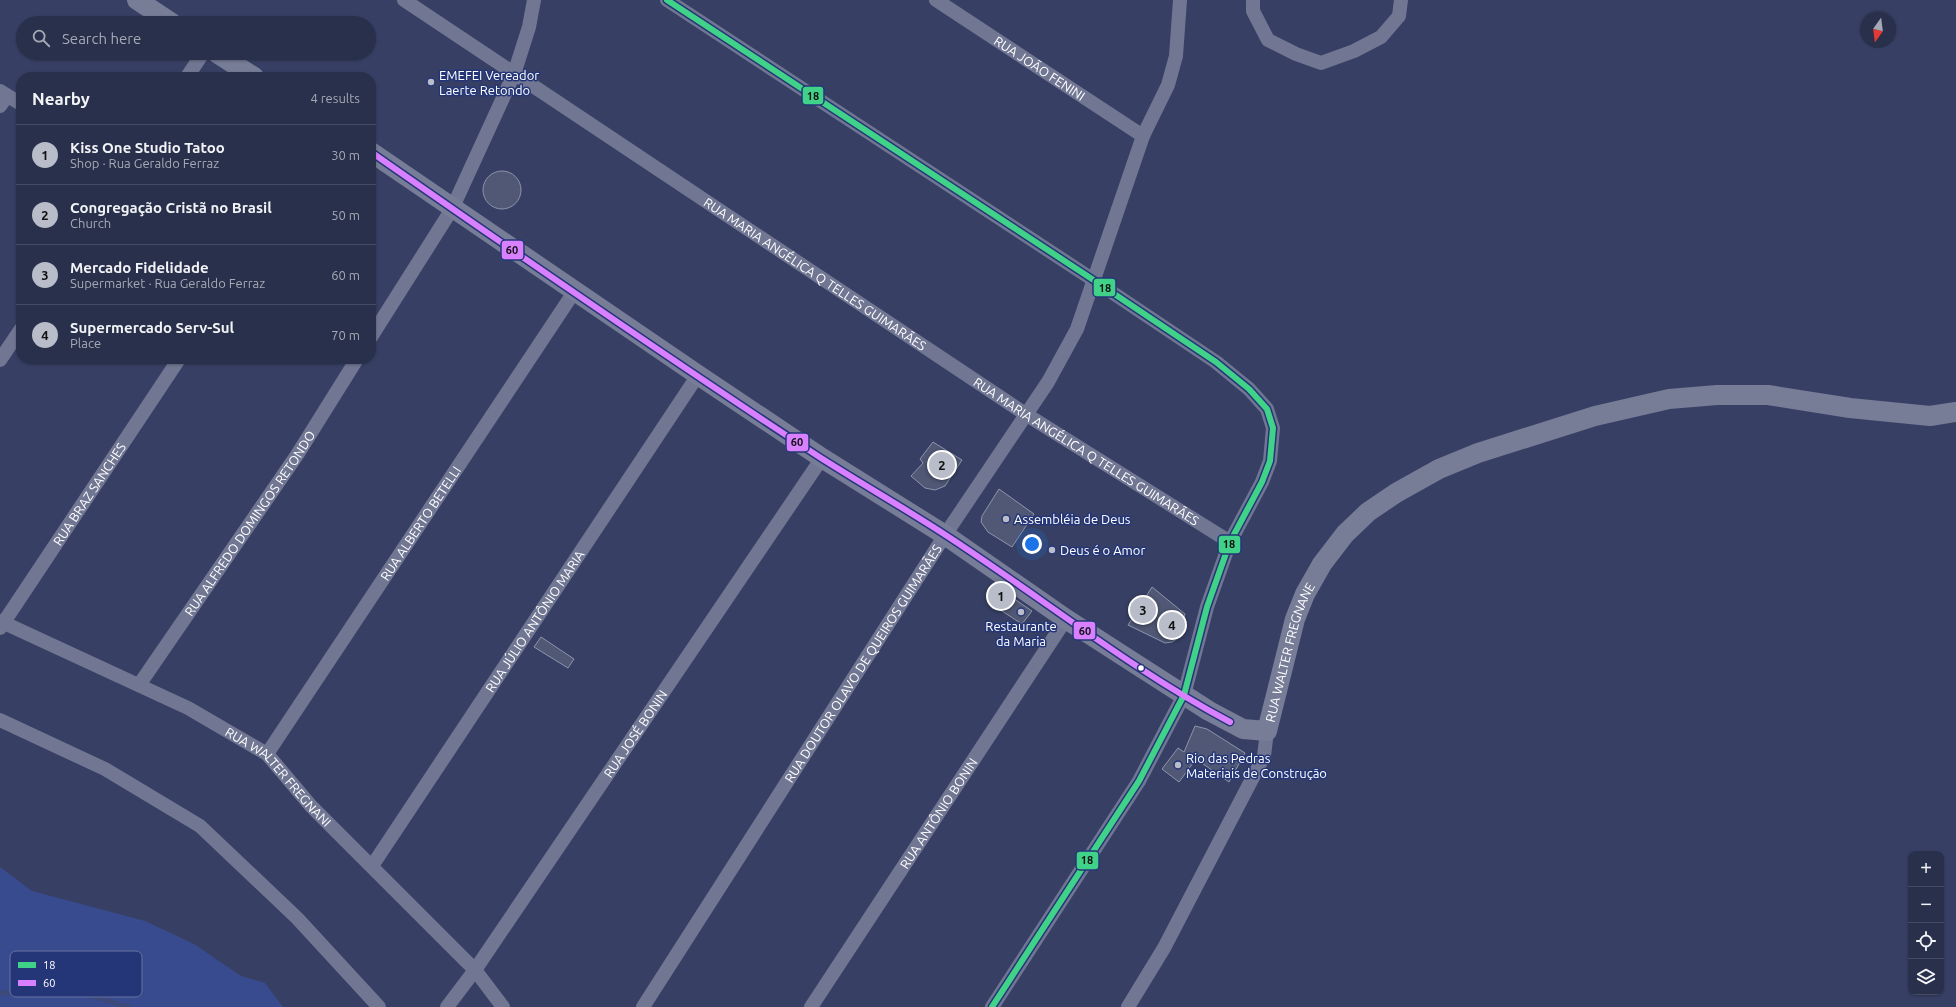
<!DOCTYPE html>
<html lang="en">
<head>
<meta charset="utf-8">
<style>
  :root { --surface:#29304b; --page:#313852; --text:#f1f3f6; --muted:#a5a9b5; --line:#454b63; --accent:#b9bcc9 }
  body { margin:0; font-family:Ubuntu,sans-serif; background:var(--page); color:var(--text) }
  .controls { position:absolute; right:12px; bottom:12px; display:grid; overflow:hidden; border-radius:8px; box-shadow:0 1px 3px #0004 }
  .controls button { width:36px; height:36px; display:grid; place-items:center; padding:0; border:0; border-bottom:1px solid var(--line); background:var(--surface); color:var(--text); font:20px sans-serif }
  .compass { position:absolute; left:1860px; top:12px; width:36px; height:36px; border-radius:50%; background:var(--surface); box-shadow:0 1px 3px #0004; rotate:194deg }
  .you { position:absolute; left:1032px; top:544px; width:14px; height:14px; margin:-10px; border:3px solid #fff; border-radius:50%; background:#1a73e8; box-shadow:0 0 0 6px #1a73e833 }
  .badge { display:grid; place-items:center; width:26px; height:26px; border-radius:50%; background:var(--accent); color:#111; font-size:13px; font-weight:700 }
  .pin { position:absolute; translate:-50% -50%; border:2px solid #fff; box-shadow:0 1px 4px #0006 }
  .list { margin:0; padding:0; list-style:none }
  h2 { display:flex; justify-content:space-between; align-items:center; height:52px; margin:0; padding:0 16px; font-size:17px }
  h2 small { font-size:13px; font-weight:400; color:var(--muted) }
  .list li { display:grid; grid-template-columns:26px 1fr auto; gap:12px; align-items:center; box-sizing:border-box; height:60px; padding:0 16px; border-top:1px solid var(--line) }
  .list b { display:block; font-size:15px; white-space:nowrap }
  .list p { margin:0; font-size:13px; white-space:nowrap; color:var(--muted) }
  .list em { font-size:13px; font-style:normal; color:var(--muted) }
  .icon { flex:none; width:22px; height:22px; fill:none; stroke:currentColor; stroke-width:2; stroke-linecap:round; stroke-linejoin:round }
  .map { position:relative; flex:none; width:1956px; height:1007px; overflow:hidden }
  .search { position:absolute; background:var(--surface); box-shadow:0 1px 3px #0004; left:16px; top:16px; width:360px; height:44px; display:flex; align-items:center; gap:10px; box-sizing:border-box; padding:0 14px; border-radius:22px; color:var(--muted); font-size:15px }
  .panel { position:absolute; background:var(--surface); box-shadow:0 1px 3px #0004; left:16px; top:72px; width:360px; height:292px; border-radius:16px }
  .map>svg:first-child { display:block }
</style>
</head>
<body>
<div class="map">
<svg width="1956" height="1007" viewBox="0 0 1956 1007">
  <rect width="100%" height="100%" fill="#374064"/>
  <!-- green -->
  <path fill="#384b8e" d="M 0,867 L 32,891 L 145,921 L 194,944 L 241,976 L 265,983 L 283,1007 L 0,1007 Z"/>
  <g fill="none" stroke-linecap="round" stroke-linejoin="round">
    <!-- stream -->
    <path stroke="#3c4979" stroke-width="4.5" d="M 0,993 L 84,994 L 129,1007"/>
  </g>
  <!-- building -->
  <path fill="#505875" stroke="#8e94ab" d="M483 190a19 19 0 1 1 38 0a19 19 0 1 1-38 0Z
    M 933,442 L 962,460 L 945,486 L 935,490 L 925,488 L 911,476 L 923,463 L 920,459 Z
    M 999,489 L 1034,514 L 1012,547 L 988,532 L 981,522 L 982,516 Z
    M 1152,587 L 1185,614 L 1178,638 L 1172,642 L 1165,643 L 1128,625 Z
    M 998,588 L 1032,611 L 1022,624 L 988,602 Z
    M 541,637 L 574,659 L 568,668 L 534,647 Z
    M 1195,726 L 1207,729 L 1245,753 L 1229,782 L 1196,759 L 1179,782 L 1162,769 L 1178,748 L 1184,752 Z"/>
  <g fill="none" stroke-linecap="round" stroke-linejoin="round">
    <!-- street -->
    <g stroke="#717793" stroke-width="14">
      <path id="s1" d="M 404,0 L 1027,415 L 1230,542"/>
      <path d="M 667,0 L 1095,281 L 1216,362 L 1249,389 L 1267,409 L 1273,428 L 1270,461 L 1262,482 L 1230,542 L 1207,607 L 1184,695 L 1139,781 L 992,1007"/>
      <path id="s2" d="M 936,0 L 1143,136"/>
      <path d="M 1253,0 L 1253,11 L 1268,40 L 1296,54 L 1321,63 L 1354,51 L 1381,37 L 1399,16 L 1401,0"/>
      <path d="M 187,77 L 203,53"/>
      <path d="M 0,91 L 21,104"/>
      <path d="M 0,106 L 7,96"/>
      <path d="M 371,337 L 452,209 L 514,74 L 529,27 L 534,0"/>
      <path d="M 0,360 L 21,329"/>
      <path id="s3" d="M 0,621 L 188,708 L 267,754 L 311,806 L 475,970 L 503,1007"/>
      <path id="s4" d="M 0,628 L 179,359"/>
      <path id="s5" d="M 139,685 L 297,455 L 357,359"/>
      <path d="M 0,720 L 105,769 L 200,826 L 297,918 L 379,1007"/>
      <path id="s6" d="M 267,754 L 574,292"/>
      <path id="s7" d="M 372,866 L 698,375"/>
      <path id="s8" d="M 447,1007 L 475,970 L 822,458"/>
      <path id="s9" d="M 643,1007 L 945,535 L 1048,382 L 1077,329 L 1143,136 L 1168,85 L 1176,56 L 1180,0"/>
      <path id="s10" d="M 811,1007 L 1066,619"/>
      <path d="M 1128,1007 L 1164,948 L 1264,756 L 1267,731"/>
    </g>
    <!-- secondary -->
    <g stroke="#777c97" stroke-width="20">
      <path d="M 137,0 L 172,23"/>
      <path d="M 217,53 L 254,77"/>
      <path id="s11" d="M 371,152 L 698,375 L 822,458 L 945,535 L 1066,619 L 1142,668 L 1209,711 L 1243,729 L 1267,731 L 1295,619 L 1305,594 L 1322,564 L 1345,534 L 1368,512 L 1396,493 L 1439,469 L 1478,453 L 1595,416 L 1669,399 L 1717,395 L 1768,395 L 1850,408 L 1930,416 L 1956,412"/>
    </g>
    <!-- bus-1 casing -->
    <g stroke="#243677" stroke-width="9">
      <path id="bus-1" d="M 667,0 L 1095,281 L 1216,362 L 1249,389 L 1267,409 L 1273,428 L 1270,461 L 1262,482 L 1230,542 L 1207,607 L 1184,695 L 1139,781 L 992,1007"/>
    </g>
    <!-- bus-2 casing -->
    <g stroke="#243677" stroke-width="9">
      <path id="bus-2" d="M 371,152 C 520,256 669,359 821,458 C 862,484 904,508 944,534 C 1040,596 1130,669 1230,722"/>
    </g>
    <!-- bus-1 -->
    <use href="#bus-1" stroke="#40d288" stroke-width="6"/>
    <!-- bus-2 -->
    <use href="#bus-2" stroke="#d880ff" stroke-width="6"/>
  </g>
  <!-- markers -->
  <g fill="#b9bcc9" stroke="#243677" stroke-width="1.5">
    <circle cx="431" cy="82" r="4"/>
    <circle cx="1006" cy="519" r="4"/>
    <circle cx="1052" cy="550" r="4"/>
    <circle cx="1021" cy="612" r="4"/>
    <circle cx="1178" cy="765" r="4"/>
  </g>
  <circle fill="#fff" stroke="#243677" stroke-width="1.5" cx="1141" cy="668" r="3.5"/>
  <g text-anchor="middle" stroke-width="3" stroke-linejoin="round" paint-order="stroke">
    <!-- street labels -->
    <g font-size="13" fill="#fff" stroke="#243677">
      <text dy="5" stroke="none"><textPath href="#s2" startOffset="124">RUA JOÃO FENINI</textPath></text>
      <text dy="5" stroke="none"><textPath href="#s1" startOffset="494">RUA MARIA ANGÉLICA Q TELLES GUIMARÃES</textPath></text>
      <text dy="5" stroke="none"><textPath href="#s1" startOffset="818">RUA MARIA ANGÉLICA Q TELLES GUIMARÃES</textPath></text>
      <text dy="5" stroke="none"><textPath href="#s4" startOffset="161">RUA BRAZ SANCHES</textPath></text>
      <text dy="5" stroke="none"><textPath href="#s5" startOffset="196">RUA ALFREDO DOMINGOS RETONDO</textPath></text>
      <text dy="5" stroke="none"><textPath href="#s6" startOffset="277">RUA ALBERTO BETELLI</textPath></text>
      <text dy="5" stroke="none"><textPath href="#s7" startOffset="294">RUA JÚLIO ANTÔNIO MARIA</textPath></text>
      <text dy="5" stroke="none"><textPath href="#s11" startOffset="1152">RUA WALTER FREGNANE</textPath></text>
      <text dy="5" stroke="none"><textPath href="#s9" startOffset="408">RUA DOUTOR OLAVO DE QUEIROS GUIMARÃES</textPath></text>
      <text dy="5" stroke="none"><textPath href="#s8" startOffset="332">RUA JOSÉ BONIN</textPath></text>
      <text dy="5" stroke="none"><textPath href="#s3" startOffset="322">RUA WALTER FREGNANI</textPath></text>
      <text dy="5" stroke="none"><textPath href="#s10" startOffset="232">RUA ANTÔNIO BONIN</textPath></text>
    </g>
    <!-- poi labels -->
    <g font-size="13" fill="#fff" stroke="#243677" text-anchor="start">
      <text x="439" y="80">EMEFEI Vereador<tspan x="439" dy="15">Laerte Retondo</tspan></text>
      <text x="1014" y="524">Assembléia de Deus</text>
      <text x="1060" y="555">Deus é o Amor</text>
      <text x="1021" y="631" text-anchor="middle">Restaurante<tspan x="1021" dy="15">da Maria</tspan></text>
      <text x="1186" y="763">Rio das Pedras<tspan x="1186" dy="15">Materiais de Construção</tspan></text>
    </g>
  </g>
  <!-- legend -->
  <rect x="10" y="951" width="132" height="46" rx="6" fill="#243677" stroke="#6672a0" stroke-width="1"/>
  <rect x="18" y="962" width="18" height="6" fill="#40d288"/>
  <rect x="18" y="980" width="18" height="6" fill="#d880ff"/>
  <g font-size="11" fill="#fff">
    <text x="43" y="969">18</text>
    <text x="43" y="987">60</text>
  </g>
  <g stroke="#243677" stroke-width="1.5">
    <rect x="802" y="86" width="22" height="19" rx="4" fill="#40d288"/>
    <rect x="501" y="240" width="23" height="20" rx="4" fill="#d880ff"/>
    <rect x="1093" y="278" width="23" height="19" rx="4" fill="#40d288"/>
    <rect x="786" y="433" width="23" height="19" rx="4" fill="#d880ff"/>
    <rect x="1218" y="535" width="23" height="19" rx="4" fill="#40d288"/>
    <rect x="1073" y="621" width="23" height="19" rx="4" fill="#d880ff"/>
    <rect x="1076" y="851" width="23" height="19" rx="4" fill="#40d288"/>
  </g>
  <g font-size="11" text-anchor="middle" font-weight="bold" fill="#111">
    <text x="813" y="100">18</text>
    <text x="512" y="254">60</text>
    <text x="1105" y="292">18</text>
    <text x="797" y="446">60</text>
    <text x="1229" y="548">18</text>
    <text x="1085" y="635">60</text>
    <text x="1087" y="864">18</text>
  </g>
</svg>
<div class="controls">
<button>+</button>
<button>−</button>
<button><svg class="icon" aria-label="locate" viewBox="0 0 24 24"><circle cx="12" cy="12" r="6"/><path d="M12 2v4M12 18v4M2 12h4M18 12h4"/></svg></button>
<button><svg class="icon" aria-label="layers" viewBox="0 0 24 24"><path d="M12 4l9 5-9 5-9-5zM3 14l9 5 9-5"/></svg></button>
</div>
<svg class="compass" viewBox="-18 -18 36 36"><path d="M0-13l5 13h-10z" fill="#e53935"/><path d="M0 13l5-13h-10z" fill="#a5a9b5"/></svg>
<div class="you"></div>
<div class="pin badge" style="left:1001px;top:596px">1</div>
<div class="pin badge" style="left:942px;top:465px">2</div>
<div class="pin badge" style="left:1143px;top:610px">3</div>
<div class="pin badge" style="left:1172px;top:625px">4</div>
<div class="search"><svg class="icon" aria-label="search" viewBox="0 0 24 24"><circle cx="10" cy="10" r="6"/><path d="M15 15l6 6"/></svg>Search here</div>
<section class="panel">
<h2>Nearby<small>4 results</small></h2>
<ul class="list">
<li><span class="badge">1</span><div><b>Kiss One Studio Tatoo</b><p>Shop · Rua Geraldo Ferraz</p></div><em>30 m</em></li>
<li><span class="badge">2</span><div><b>Congregação Cristã no Brasil</b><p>Church</p></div><em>50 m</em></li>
<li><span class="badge">3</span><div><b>Mercado Fidelidade</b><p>Supermarket · Rua Geraldo Ferraz</p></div><em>60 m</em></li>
<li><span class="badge">4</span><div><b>Supermercado Serv-Sul</b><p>Place</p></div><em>70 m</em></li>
</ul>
</section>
</div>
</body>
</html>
